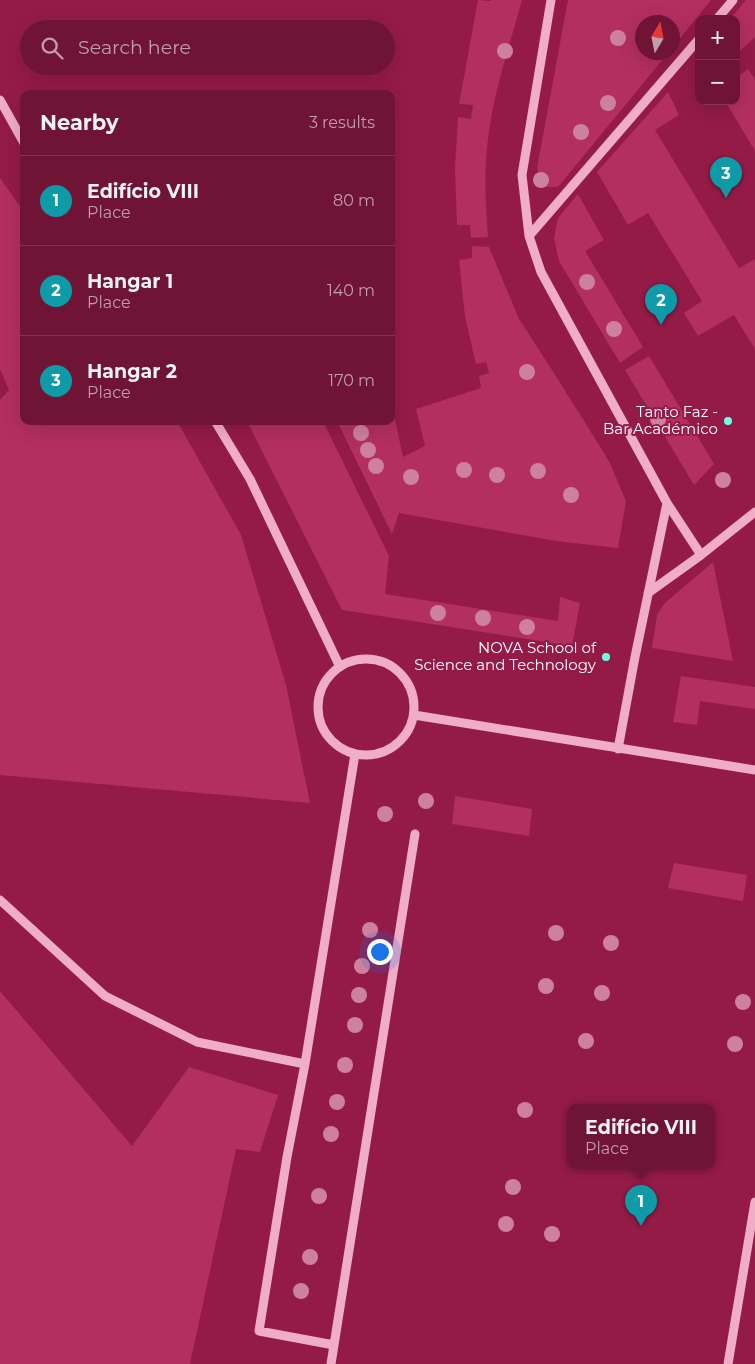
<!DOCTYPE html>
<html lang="en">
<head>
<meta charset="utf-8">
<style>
  :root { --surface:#6f1434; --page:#741d3c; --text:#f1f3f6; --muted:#c09eac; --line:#81334f; --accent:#8c9099 }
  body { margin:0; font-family:Montserrat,sans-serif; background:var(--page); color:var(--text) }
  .controls { position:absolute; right:15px; top:15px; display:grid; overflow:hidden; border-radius:10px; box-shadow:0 5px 20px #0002 }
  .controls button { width:45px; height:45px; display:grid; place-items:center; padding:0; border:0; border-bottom:1px solid var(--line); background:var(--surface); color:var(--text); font:25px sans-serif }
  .compass { position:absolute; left:635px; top:15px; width:45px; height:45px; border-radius:50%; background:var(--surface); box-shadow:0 5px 20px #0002; rotate:10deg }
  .you { position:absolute; left:379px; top:951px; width:18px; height:18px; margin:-12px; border:4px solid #fff; border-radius:50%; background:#1a73e8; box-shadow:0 0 0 8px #1a73e833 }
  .badge { display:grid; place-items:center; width:32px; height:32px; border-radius:50%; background:var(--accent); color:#fff; font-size:16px; font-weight:700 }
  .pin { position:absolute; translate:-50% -41px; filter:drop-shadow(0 1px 2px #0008) }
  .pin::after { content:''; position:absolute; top:26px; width:18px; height:15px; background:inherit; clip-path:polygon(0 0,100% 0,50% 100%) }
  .popup { position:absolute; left:567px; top:1104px; width:148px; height:65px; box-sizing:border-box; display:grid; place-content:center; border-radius:10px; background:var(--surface); filter:drop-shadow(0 1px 4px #0005); font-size:16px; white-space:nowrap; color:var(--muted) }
  .popup b { font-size:19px; color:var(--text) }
  .popup::after { content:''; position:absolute; left:50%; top:100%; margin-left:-10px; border:10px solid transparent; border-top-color:var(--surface) }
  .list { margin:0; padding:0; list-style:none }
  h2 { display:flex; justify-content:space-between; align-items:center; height:65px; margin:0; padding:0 20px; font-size:21px }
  h2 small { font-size:16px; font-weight:400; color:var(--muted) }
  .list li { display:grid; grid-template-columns:32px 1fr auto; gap:15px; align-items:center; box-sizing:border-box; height:90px; padding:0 20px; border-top:1px solid var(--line) }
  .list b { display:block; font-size:19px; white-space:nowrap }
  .list p { margin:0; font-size:16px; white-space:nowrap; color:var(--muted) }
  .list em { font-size:16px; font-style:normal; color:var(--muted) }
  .icon { flex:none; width:28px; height:28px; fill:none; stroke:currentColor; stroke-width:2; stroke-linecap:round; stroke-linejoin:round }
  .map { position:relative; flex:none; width:755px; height:1364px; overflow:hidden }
  .search { position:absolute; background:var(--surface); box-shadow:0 5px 20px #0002; left:20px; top:20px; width:375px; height:55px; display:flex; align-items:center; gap:12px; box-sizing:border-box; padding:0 18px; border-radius:28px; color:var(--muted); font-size:19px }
  .panel { position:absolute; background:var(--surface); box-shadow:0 5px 20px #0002; left:20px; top:90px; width:375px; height:335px; border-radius:10px }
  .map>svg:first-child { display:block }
</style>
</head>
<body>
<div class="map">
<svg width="755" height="1364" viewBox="0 0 755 1364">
  <rect width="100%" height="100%" fill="#941b46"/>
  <!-- green -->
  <path fill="#b22f5f" d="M 478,0 L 490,1 L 491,0 L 522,0 C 509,48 491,99 487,149 C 484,178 486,208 488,237 L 471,238 L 470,225 L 457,225 L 455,169 L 458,117 L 471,119 L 473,105 L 459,104 Z
    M 568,0 L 711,0 L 673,47 L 672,22 L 642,22 L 642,52 L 668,53 L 558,187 L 543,187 L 537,168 Z
    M 746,0 L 755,0 L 755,37 L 736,55 L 736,19 L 730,19 Z
    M 748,69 L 755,79 L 755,151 L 725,101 L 736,101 L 736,78 Z
    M 668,92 L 679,115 L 655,130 L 739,268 L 755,259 L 755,349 L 734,315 L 698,336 L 684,313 L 702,301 L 648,213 L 628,225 L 597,172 Z
    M 0,178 L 24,212 L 24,421 L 177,421 L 241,535 L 286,685 L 310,803 L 0,775 L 0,400 L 9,390 L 0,369 Z
    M 578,194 L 604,240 L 585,251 L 643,347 L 620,363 L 559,261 L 554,238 L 558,218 Z
    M 472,246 L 489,247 L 519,319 L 554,373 L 609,461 L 626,501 L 618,548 L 556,541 L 399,513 L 392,534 L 337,421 L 391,421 L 391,415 L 394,415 L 403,457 L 425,446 L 416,409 L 481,388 L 479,376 L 489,373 L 486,362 L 476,364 L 465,317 L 459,260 L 472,258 Z
    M 649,356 L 714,464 L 694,485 L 625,370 Z
    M 247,421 L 323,421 L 389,556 L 385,594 L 558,621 L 560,597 L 580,603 L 572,646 L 342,610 Z
    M 713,562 L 733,661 L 652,648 L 657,615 L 665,603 Z
    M 681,676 L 755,687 L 755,709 L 700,701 L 697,725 L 673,722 Z
    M 455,796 L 532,809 L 529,836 L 452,824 Z
    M 674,863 L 747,875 L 743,901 L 668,888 Z
    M 0,991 L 132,1146 L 189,1067 L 278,1095 L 260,1152 L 236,1149 L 190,1364 L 0,1364 Z"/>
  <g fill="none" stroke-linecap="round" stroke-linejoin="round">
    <!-- minor -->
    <path stroke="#efadc6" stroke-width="9" d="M 551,0 L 522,175 L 529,236 L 541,272 L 667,503 L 635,657 L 618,749
      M 717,19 L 733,0
      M 0,100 L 24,143
      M 529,236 L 699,39
      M 215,421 L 250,479 L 340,667
      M 667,503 L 701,555
      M 648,593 L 701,555 L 755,512
      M318 707a48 48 0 1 1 96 0a48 48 0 1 1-96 0Z
      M 414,715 L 755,770
      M 0,900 L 105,996 L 197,1042 L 305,1064
      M 334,1345 L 259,1331 L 287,1157 L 305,1064 L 355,754
      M 331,1364 L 415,834
      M 728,1364 L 755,1202"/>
  </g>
  <!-- trees -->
  <g fill="#cd819c">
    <circle cx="618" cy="38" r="8"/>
    <circle cx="505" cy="51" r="8"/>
    <circle cx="608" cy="103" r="8"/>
    <circle cx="581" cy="132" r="8"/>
    <circle cx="541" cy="180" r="8"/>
    <circle cx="587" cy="282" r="8"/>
    <circle cx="614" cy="329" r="8"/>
    <circle cx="527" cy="372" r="8"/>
    <circle cx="658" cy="419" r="8"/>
    <circle cx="361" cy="433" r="8"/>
    <circle cx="368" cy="450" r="8"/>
    <circle cx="376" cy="466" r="8"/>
    <circle cx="464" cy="470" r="8"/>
    <circle cx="538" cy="471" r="8"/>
    <circle cx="497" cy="475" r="8"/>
    <circle cx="411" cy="477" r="8"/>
    <circle cx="723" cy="480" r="8"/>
    <circle cx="571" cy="495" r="8"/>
    <circle cx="438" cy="613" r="8"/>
    <circle cx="483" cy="618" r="8"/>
    <circle cx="527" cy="627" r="8"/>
    <circle cx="426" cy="801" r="8"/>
    <circle cx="385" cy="814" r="8"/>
    <circle cx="370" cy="930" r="8"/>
    <circle cx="556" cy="933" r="8"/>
    <circle cx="611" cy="943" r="8"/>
    <circle cx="362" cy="966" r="8"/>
    <circle cx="546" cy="986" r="8"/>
    <circle cx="602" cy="993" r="8"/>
    <circle cx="359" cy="995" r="8"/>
    <circle cx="743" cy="1002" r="8"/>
    <circle cx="355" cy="1025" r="8"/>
    <circle cx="586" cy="1041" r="8"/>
    <circle cx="735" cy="1044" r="8"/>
    <circle cx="345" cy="1065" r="8"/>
    <circle cx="337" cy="1102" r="8"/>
    <circle cx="525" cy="1110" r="8"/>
    <circle cx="331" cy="1134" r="8"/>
    <circle cx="513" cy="1187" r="8"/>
    <circle cx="319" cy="1196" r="8"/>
    <circle cx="506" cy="1224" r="8"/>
    <circle cx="552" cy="1234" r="8"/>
    <circle cx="310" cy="1257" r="8"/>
    <circle cx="301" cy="1291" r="8"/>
  </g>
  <!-- markers -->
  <g fill="#6bffe0" stroke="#941b46" stroke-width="2">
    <circle cx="728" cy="421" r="5"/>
    <circle cx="606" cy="657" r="5"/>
  </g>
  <g text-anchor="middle" stroke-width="4" stroke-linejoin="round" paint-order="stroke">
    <!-- poi labels -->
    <g font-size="15" fill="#fff" stroke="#941b46" text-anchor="end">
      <text x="718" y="417">Tanto Faz -<tspan x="718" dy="17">Bar Académico</tspan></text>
      <text x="596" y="653">NOVA School of<tspan x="596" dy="17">Science and Technology</tspan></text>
    </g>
  </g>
</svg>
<div class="controls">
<button>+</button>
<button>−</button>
</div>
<svg class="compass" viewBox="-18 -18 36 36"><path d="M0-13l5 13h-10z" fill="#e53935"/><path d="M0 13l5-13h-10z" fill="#c09eac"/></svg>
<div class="you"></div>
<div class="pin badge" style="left:641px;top:1226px;background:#0f9aa8">1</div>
<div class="popup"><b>Edifício VIII</b>Place</div>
<div class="pin badge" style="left:661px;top:325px;background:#0f9aa8">2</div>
<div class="pin badge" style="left:726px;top:198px;background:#0f9aa8">3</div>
<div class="search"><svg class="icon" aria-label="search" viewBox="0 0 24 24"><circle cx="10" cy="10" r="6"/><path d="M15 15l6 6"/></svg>Search here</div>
<section class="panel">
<h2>Nearby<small>3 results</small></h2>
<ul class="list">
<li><span class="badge" style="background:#0f9aa8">1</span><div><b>Edifício VIII</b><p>Place</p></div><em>80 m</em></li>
<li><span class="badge" style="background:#0f9aa8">2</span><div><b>Hangar 1</b><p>Place</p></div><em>140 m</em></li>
<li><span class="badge" style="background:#0f9aa8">3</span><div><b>Hangar 2</b><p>Place</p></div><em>170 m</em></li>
</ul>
</section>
</div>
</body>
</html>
